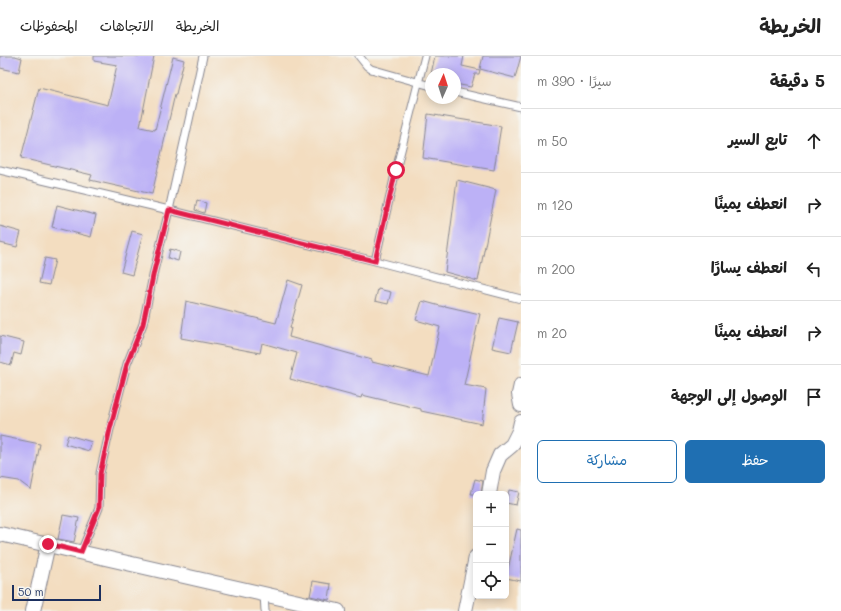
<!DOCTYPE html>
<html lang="ar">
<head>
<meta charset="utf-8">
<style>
  :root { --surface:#fff; --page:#f2f2f2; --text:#222; --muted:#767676; --line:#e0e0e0; --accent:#1f6fb2 }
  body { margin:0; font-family:Mali,"Playpen Sans Arabic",sans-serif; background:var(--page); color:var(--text); direction:rtl }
  .controls { position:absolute; right:12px; bottom:12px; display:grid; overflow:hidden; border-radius:6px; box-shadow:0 2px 10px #0003 }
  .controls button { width:36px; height:36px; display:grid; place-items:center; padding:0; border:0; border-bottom:1px solid var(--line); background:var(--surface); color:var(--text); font:20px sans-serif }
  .compass { position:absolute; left:425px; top:12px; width:36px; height:36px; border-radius:50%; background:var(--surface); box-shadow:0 2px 10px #0003; rotate:3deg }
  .scale { position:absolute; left:12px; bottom:10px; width:89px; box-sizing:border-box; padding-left:4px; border:2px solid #1b2f5e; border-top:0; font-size:11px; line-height:14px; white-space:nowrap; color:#1b2f5e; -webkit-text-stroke:3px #f6f6f2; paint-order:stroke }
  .stop { position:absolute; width:12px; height:12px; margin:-9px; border:3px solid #e11d48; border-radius:50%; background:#fff }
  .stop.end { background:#e11d48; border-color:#fff; box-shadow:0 1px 4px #0008 }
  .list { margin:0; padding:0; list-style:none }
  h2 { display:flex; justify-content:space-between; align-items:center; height:52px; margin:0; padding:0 16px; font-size:17px }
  h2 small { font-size:13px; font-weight:400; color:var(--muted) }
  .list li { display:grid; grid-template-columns:26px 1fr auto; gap:12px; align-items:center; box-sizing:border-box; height:64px; padding:0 16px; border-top:1px solid var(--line) }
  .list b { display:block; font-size:15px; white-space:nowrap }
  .list em { font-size:13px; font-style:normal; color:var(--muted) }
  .actions { display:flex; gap:8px; padding:12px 16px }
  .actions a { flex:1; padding:9px 0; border:1px solid var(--accent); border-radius:6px; text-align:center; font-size:14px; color:var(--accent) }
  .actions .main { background:var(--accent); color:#fff }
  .icon { flex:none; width:22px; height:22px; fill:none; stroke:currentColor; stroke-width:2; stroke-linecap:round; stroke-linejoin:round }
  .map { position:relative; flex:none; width:521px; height:555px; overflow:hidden; direction:ltr }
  header { display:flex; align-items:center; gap:24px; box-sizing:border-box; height:56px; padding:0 20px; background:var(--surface); border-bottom:1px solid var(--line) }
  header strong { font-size:19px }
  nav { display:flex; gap:22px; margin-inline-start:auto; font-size:14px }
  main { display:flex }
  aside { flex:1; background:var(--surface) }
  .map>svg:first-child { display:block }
</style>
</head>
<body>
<header>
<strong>الخريطة</strong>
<nav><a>الخريطة</a><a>الاتجاهات</a><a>المحفوظات</a></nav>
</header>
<main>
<aside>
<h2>5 دقيقة<small>سيرًا · 390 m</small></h2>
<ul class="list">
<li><svg class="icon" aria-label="ahead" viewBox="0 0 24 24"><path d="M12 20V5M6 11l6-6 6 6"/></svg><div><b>تابع السير</b></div><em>50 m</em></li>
<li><svg class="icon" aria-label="right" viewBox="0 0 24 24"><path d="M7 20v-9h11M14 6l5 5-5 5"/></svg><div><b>انعطف يمينًا</b></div><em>120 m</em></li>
<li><svg class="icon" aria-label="left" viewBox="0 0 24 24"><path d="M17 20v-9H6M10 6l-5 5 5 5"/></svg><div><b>انعطف يسارًا</b></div><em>200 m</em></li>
<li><svg class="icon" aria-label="right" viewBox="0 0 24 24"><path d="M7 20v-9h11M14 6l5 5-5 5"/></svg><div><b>انعطف يمينًا</b></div><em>20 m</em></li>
<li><svg class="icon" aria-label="arrive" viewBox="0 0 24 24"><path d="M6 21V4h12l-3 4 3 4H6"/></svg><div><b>الوصول إلى الوجهة</b></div></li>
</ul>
<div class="actions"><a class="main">حفظ</a><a>مشاركة</a></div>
</aside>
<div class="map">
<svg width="521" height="555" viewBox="0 0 521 555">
  <rect width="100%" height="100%" fill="#f6f6f2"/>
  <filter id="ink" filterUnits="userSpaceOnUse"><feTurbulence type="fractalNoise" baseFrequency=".025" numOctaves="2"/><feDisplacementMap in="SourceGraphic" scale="8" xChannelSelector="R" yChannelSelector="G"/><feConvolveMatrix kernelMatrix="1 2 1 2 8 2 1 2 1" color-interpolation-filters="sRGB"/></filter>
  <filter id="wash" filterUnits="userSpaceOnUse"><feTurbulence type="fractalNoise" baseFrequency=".012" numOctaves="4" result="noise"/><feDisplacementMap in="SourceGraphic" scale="16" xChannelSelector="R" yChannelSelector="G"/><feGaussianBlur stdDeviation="0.9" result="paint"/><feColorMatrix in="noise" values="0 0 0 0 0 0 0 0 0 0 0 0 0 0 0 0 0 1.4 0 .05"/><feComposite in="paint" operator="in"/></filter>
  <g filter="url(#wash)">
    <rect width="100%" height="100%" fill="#f3ddc0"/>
    <g id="blocks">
      <!-- building -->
      <path fill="#bcb1f6" d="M 0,0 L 15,0 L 22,2 L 19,16 L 0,12 Z
        M 94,0 L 154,0 L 140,71 L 155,74 L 173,1 L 184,4 L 176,38 L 175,38 L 152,138 L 90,124 L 92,119 L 21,102 L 39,32 L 108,49 L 117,9 L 94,5 Z
        M 435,0 L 464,0 L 462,10 L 480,14 L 479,18 L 475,18 L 471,31 L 455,28 L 455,18 L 431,18 Z
        M 483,0 L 521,0 L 515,22 L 480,13 Z
        M 428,58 L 501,70 L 494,114 L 423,102 Z
        M 457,124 L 496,134 L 478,225 L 445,216 Z
        M 197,144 L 206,147 L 204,157 L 195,154 Z
        M 57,149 L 96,159 L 91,181 L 52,171 Z
        M 0,170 L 21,176 L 17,191 L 0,187 Z
        M 132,175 L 143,178 L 132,219 L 121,216 Z
        M 170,193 L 180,196 L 178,205 L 168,202 Z
        M 45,202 L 55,204 L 49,229 L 39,227 Z
        M 288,224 L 302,229 L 290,272 L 291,272 L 289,281 L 372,304 L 372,306 L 429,320 L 440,271 L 416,264 L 422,245 L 444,251 L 445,250 L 480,258 L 464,329 L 486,333 L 482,368 L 421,355 L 421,353 L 362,339 L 361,342 L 290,323 L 297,297 L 262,287 L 260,297 L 181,282 L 186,245 L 276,267 Z
        M 378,233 L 391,236 L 388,248 L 375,245 Z
        M 499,262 L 518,266 L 511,296 L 492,292 Z
        M 0,280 L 24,286 L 21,299 L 14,297 L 11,309 L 0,306 Z
        M 68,379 L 92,386 L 89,395 L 65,388 Z
        M 0,380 L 40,388 L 31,434 L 19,425 L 0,422 Z
        M 475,423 L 483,425 L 481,438 L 471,438 Z
        M 509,434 L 519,436 L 516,449 L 506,447 Z
        M 63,459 L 79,462 L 74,486 L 58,483 Z
        M 517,473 L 521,474 L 521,525 L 506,522 Z
        M 313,525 L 331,528 L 329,544 L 310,540 Z"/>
    </g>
  </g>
  <g filter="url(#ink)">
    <use href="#blocks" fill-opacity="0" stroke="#87868f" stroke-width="1"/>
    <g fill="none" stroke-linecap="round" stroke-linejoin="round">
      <!-- service casing -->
      <g stroke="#87868f" stroke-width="9">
        <path id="service" d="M 359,0 L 367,10 L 371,13 L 431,30
          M 455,36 L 521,51
          M 0,114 L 169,154 L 375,205 L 521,243
          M 375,205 L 396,114 L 425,0
          M 81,496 L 99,452 L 100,417 L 110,373 L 127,308 L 143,268 L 154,215 L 169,154 L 197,28 L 203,0
          M 264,538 L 265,555"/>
      </g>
      <!-- minor casing -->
      <g stroke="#87868f" stroke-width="16">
        <path id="minor" d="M 521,329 L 519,338 L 521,349
          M 489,438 L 493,415 L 500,399 L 512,389 L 519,375 L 521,366
          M 0,478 L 338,555
          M 33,555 L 48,488
          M 465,555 L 476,501"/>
      </g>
      <!-- service -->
      <use href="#service" stroke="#fff" stroke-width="7"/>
      <!-- minor -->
      <use href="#minor" stroke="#fff" stroke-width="14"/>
    </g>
  </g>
  <g fill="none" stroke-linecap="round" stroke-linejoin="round" filter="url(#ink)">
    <!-- route -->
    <path stroke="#e11d48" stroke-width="5" d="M 48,488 L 81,496 L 99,452 L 100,418 L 110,373 L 127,308 L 143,268 L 154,215 L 169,154 L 375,205 L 396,114"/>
  </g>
</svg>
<div class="controls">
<button>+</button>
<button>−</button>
<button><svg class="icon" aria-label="locate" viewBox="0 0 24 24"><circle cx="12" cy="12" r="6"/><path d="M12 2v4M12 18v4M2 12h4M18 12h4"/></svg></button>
</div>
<svg class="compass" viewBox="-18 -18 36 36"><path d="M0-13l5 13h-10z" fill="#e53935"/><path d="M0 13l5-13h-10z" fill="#767676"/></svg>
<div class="scale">50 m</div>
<div class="stop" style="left:396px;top:114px"></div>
<div class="stop end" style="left:48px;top:488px"></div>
</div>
</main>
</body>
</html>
